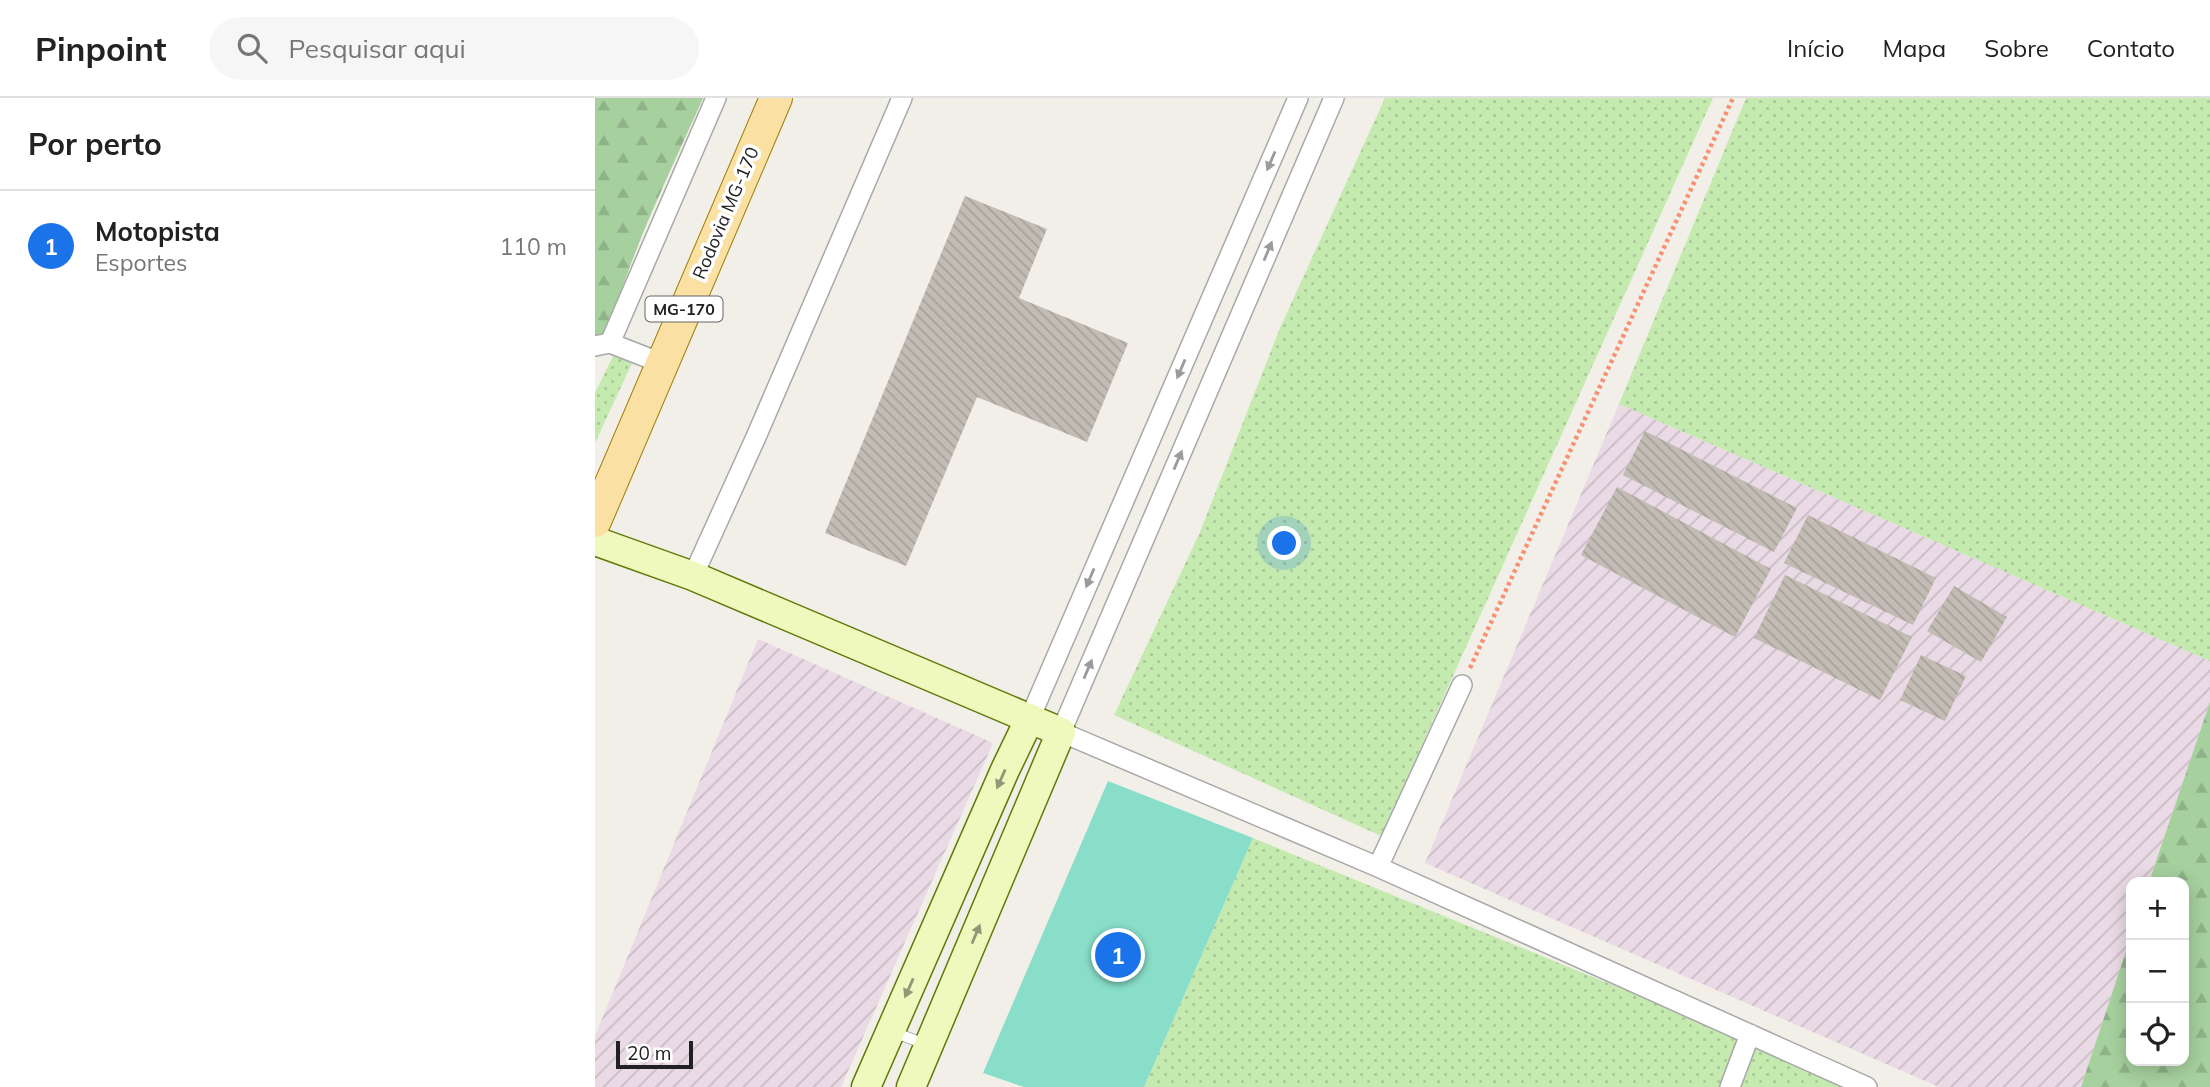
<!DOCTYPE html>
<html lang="pt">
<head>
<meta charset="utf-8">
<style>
  :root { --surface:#fff; --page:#f6f6f6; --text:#222; --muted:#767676; --line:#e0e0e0; --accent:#1a73e8 }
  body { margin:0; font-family:Mulish,sans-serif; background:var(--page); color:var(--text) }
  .controls { position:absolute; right:21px; bottom:21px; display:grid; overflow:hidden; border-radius:14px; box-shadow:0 4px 18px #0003 }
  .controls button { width:63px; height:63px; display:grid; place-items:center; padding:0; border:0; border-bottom:2px solid var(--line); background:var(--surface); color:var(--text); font:35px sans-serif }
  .scale { position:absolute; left:21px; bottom:18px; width:77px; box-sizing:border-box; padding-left:7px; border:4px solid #212121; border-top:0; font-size:19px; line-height:24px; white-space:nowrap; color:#212121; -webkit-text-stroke:5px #fff; paint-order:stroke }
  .you { position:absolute; left:690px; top:446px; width:24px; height:24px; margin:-18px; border:5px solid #fff; border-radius:50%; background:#1a73e8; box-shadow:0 0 0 10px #1a73e833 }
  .badge { display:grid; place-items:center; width:46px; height:46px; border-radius:50%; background:var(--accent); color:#fff; font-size:23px; font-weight:700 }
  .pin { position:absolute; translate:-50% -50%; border:4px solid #fff; box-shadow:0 2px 7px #0006 }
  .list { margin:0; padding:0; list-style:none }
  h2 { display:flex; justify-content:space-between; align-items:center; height:91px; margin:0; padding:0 28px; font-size:30px }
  h2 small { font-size:23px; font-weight:400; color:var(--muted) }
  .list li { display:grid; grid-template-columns:46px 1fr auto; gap:21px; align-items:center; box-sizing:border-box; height:112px; padding:0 28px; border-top:2px solid var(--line) }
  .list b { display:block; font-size:26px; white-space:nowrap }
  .list p { margin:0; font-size:23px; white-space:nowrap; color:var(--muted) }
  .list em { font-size:23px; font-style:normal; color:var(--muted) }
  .icon { flex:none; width:38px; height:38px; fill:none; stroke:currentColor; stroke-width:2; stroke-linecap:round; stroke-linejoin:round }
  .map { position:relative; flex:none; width:1615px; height:989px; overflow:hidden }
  header { display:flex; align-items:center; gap:42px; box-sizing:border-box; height:98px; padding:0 35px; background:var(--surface); border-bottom:2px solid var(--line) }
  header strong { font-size:33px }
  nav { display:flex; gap:38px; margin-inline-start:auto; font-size:24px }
  .search { width:490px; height:63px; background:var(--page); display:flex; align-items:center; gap:18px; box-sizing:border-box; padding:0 24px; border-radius:38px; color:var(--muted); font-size:26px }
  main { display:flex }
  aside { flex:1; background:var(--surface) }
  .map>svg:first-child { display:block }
</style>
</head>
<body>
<header>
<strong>Pinpoint</strong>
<div class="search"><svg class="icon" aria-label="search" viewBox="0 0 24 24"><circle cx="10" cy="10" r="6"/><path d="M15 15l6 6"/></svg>Pesquisar aqui</div>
<nav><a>Início</a><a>Mapa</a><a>Sobre</a><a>Contato</a></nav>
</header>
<main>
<aside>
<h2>Por perto<small></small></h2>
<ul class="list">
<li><span class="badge">1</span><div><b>Motopista</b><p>Esportes</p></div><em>110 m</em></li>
</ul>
</aside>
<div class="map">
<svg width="1615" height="989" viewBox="0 0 1615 989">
  <defs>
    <pattern id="industrial-furrows" width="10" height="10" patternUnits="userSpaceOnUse" patternTransform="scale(1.75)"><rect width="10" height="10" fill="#eadae5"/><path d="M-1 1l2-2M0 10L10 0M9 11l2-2" fill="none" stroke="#c8bbc4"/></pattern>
    <pattern id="grass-dots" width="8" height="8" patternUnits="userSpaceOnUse" patternTransform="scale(1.75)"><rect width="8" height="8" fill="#c5eab0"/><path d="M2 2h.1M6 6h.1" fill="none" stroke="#a9c897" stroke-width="1.8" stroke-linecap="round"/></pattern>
    <pattern id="forest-firs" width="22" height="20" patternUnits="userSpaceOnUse" patternTransform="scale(1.75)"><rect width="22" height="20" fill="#a6d09e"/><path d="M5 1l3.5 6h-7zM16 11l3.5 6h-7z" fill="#8fb288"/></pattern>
    <pattern id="building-back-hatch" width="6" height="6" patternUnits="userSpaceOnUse" patternTransform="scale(1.75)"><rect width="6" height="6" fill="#c2bcb4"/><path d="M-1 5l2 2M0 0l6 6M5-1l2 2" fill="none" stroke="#a6a19a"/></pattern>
  </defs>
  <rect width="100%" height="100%" fill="#f1efe8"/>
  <!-- industrial -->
  <path fill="url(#industrial-furrows)" d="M 1024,306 L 1615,563 L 1615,604 L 1554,784 L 1536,784 L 1536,838 L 1486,989 L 1344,989 L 830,765 Z
    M 163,541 L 398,645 L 246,989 L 0,989 L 0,938 Z"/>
  <!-- grass -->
  <path fill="url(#grass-dots)" d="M 790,0 L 1118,0 L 786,738 L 519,617 L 605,434 L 685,230 Z
    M 1151,0 L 1615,0 L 1615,563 L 1024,306 Z
    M 20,254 L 39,261 L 0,345 L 0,295 Z
    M 658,740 L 1267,989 L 549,989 Z"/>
  <!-- forest -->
  <path fill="url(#forest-firs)" d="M 0,0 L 108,0 C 75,75 32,160 13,239 L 0,241 Z
    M 1615,604 L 1615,989 L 1486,989 L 1536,838 L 1536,963 L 1589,963 L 1589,784 L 1554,784 Z"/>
  <!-- pitch -->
  <path fill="#88dec8" d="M 513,683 L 658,740 L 549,989 L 429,989 L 388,975 Z"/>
  <!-- building -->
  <path fill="url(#building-back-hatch)" d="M 370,98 L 452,131 L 424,200 L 533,245 L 492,344 L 382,299 L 311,468 L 230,435 Z
    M 1050,333 L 1202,410 L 1179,454 L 1028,377 Z
    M 1022,389 L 1176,471 L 1140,539 L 986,457 Z
    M 1213,417 L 1341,480 L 1318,527 L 1189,465 Z
    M 1190,477 L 1317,539 L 1285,602 L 1159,540 Z
    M 1359,488 L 1412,519 L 1386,564 L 1332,533 Z
    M 1326,557 L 1371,578 L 1350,623 L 1305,602 Z"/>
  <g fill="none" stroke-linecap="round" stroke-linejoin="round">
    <!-- lane casing -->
    <g stroke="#a8a8a8" stroke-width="12">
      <path id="lane" d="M 298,934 L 330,946"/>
    </g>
    <!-- street casing -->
    <g stroke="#a8a8a8" stroke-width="22">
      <path id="street" d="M 739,0 L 466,634 L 783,769 L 1272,989
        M 15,245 L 121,0
        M 0,248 L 15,245 L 66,265
        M 98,478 L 161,339 L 307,0
        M 435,620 L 703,0
        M 783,769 L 867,587
        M 1135,989 L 1155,936"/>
    </g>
    <!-- secondary casing -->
    <g stroke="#5f7a07" stroke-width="31">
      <path id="secondary" d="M 0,443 L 98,478 L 466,634 L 316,989
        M 271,989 L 410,672 L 435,620"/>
    </g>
    <!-- primary casing -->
    <g stroke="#9c7c02" stroke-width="34">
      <path id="primary" d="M 0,423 L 181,0"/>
    </g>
    <!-- path -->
    <path stroke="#f89072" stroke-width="4.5" stroke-dasharray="3.5 3.5" stroke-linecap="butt" d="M 875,570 L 1138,0"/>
    <!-- lane -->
    <use href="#lane" stroke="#fff" stroke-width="10"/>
    <!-- street -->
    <use href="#street" stroke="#fff" stroke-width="19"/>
    <!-- secondary -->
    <use href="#secondary" stroke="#eff9be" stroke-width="28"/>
    <!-- primary -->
    <use href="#primary" stroke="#fbe0a4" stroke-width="32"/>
  </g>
  <!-- one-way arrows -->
  <defs><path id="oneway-solid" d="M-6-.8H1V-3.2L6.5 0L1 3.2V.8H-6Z" transform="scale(1.75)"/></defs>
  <g fill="#9b9b9b">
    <use href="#oneway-solid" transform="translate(676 63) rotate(113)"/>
    <use href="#oneway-solid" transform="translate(673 153) rotate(-67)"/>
    <use href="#oneway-solid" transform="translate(586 271) rotate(113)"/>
    <use href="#oneway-solid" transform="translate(583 362) rotate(-67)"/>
    <use href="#oneway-solid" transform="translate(495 480) rotate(113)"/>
    <use href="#oneway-solid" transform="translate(493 571) rotate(-67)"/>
  </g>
  <g fill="#929877">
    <use href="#oneway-solid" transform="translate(406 681) rotate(114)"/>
    <use href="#oneway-solid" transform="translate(381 836) rotate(-67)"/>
    <use href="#oneway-solid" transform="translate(314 890) rotate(114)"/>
  </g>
  <g text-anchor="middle" stroke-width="7" stroke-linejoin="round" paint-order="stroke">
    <!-- shield labels -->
    <rect fill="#fff" stroke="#646464" stroke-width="2" x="50.5" y="198.5" width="77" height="25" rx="5"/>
    <g font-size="16" font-weight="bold" fill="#212121">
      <text x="89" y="217">MG-170</text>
    </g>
    <!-- street labels -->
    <g font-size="18" fill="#212121" stroke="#fff">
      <text transform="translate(131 115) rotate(-67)" y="6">Rodovia MG-170</text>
    </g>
  </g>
</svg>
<div class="controls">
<button>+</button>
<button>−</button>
<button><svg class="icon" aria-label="locate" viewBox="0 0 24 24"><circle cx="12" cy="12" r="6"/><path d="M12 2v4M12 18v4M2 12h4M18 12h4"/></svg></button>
</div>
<div class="scale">20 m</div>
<div class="you"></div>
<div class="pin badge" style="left:523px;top:857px">1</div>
</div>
</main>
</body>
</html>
